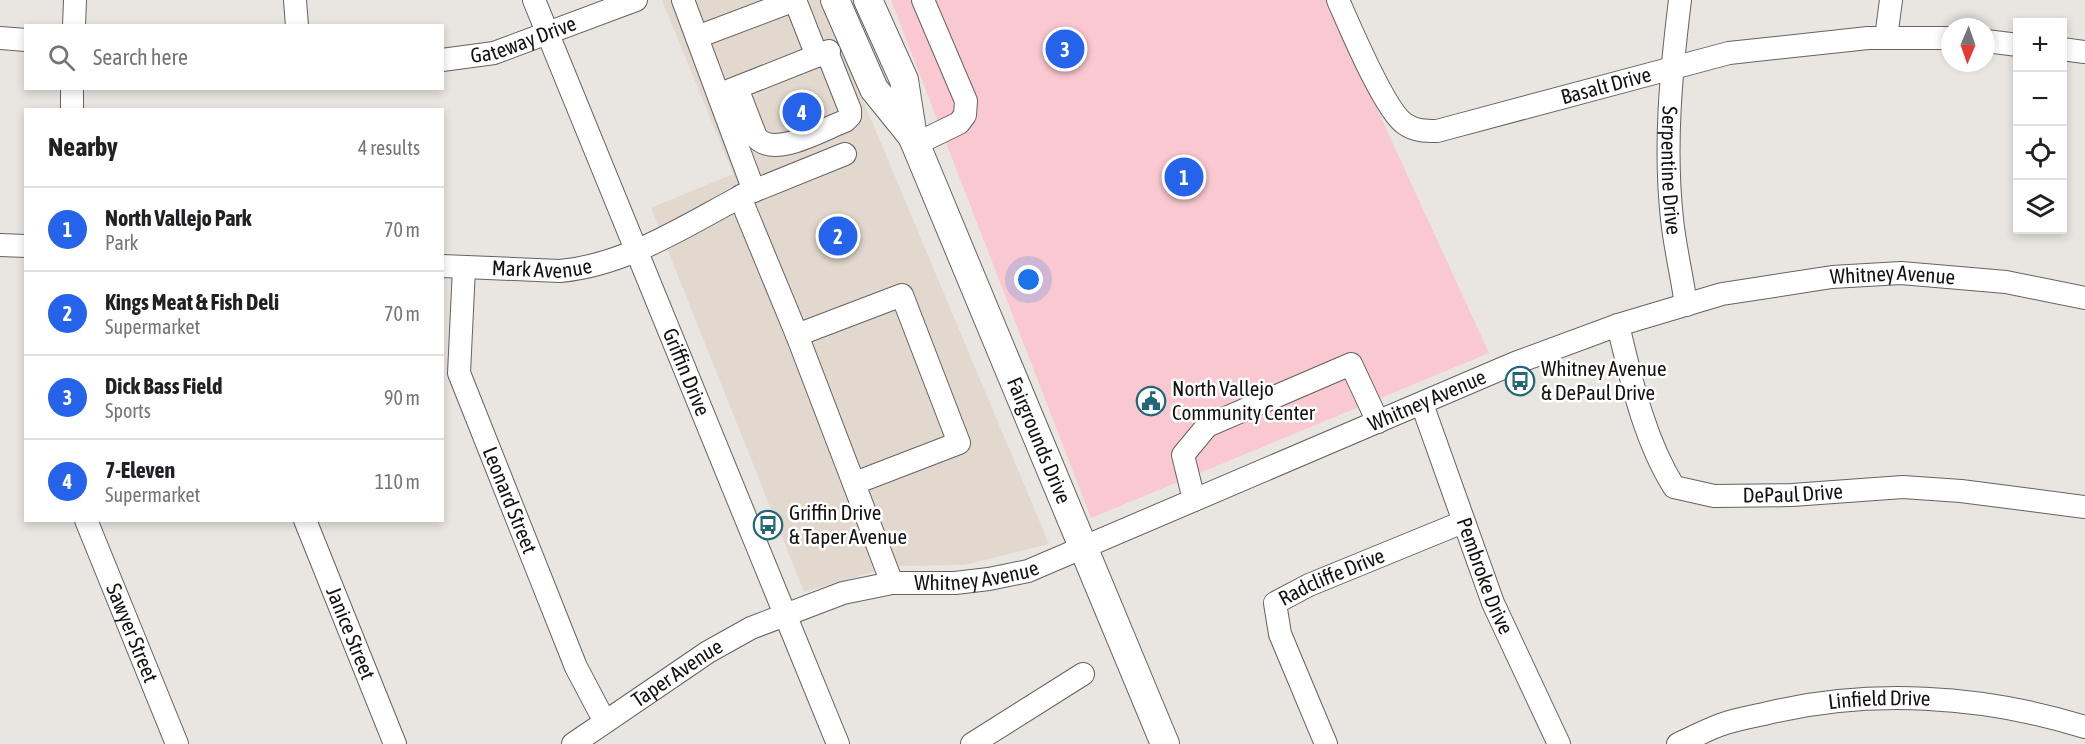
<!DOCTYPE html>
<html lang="en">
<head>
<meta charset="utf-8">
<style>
  :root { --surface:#fff; --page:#f6f6f6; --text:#202124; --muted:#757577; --line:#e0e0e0; --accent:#2563eb }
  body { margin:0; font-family:"Asap Condensed",sans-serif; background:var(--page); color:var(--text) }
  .controls { position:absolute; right:18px; top:18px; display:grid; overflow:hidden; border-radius:0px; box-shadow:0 3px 9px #0003 }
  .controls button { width:54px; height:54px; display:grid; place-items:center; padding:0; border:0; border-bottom:2px solid var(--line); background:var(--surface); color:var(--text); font:30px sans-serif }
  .compass { position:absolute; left:1941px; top:18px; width:54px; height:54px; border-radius:50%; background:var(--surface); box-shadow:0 3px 9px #0003; rotate:182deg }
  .you { position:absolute; left:1029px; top:280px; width:21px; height:21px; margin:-15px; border:4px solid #fff; border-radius:50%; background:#1a73e8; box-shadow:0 0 0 9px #1a73e833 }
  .badge { display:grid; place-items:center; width:39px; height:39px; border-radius:50%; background:var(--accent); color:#fff; font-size:20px; font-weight:700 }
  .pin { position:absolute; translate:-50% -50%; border:3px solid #fff; box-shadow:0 2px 6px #0006 }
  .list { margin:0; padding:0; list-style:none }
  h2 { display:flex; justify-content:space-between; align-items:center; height:78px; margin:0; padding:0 24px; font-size:26px }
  h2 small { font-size:20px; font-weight:400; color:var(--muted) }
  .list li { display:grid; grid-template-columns:39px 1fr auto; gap:18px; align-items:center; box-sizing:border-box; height:84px; padding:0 24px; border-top:2px solid var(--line) }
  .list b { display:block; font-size:22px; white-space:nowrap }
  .list p { margin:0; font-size:20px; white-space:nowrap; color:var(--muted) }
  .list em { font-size:20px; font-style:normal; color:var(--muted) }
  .icon { flex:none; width:33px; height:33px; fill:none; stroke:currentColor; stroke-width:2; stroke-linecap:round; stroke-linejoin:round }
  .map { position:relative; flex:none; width:2085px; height:744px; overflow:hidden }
  .search { position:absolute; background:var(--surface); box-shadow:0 3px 9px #0003; left:24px; top:24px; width:420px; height:66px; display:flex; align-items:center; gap:15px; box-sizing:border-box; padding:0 21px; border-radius:0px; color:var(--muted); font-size:22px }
  .panel { position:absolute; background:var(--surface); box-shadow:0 3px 9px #0003; left:24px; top:108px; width:420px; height:414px; border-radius:0px }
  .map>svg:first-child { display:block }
</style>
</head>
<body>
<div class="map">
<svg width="2085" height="744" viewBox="0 0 2085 744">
  <rect width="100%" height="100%" fill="#e9e5e1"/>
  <!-- built -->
  <path fill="#e2d8ce" d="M 662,0 L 821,0 L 1049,544 L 964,565 L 893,566 L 804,592 L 651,208 L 733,174 Z"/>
  <!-- green -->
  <path fill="#fac8d0" d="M 891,0 L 1327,0 L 1489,353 L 1091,518 Z"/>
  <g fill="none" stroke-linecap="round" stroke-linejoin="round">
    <!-- minor casing -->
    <g stroke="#66625f" stroke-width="24">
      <g id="minor">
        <path d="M 295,0 L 297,26"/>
        <path id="s1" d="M 534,0 L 838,744"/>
        <path d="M 683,0 L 754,191"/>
        <path id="s2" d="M 1338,0 C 1349,25 1385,111 1405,124 C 1415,131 1426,131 1437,131 L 1729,53 L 1868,38 L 1950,38"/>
        <path id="s3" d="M 1680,0 C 1671,73 1664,146 1672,219 C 1675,248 1682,276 1686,305"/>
        <path d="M 74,26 L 75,0"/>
        <path d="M 697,37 L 795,0 L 817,56"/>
        <path d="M 0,38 L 26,40"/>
        <path d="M 1886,38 L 1891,0"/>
        <path d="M 1986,41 L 2018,45"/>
        <path d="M 2062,49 L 2085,52"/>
        <path id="s4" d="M 442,60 L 494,53 L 636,0"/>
        <path d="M 737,88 L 756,137 C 774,159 823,129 845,121 L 850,116 L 850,110 L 827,52"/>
        <path d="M 723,93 L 829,51"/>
        <path d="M 72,110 L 72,88"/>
        <path d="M 916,144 L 959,123 L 965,115 L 966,101 L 923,0"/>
        <path d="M 741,196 L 845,154"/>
        <path d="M 0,245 L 26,246"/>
        <path id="s5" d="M 442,266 L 560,271 C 626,265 683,227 740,197 L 797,335"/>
        <path id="s6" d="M 464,268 L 459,373 L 576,667 L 605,722"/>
        <path id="s7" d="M 1618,325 C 1631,379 1644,439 1674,487 L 1714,496 L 1792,495 L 1903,487 L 1961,491 L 2085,507"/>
        <path id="s8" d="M 1422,404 L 1493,603 L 1559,744"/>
        <path d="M 855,483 L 959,443 L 902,295 L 797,335 L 892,583"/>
        <path d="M 1194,500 L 1183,455 L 1207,426 L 1351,364 L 1378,422"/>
        <path id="s9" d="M 86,520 L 177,744"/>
        <path id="s10" d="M 305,520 L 395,744"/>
        <path id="s11" d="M 573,744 L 708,652 L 751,628 L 843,593 L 892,583 L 955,583 L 989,579 L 1028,571 L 1515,363 L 1618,325 L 1722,294 L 1832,277 L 1901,273 L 2006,282 L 2085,298"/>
        <path d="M 972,744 L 1083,674"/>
        <path id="s12" d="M 1326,744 L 1280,634 L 1275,603 L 1309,585 L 1463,522"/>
        <path id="s13" d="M 1678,744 C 1692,738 1706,730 1720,725 C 1734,720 1750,717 1764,714 C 1869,688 1982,695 2085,727"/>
      </g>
    </g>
    <!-- major casing -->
    <g stroke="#66625f" stroke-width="30">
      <g id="major">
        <path d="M 835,0 L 874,89 L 912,136"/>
        <path id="s14" d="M 868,0 L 904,80 L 913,138 L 1165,744"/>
      </g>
    </g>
    <!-- minor -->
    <use href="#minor" stroke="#fff" stroke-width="22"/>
    <!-- major -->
    <use href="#major" stroke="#fff" stroke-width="28"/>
  </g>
  <!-- icons -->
  <defs>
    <g id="bus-ring" transform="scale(1.5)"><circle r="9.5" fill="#fff" stroke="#226778" stroke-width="1.5"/><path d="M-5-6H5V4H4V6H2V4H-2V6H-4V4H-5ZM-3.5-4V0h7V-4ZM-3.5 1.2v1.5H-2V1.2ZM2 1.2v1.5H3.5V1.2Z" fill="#226778"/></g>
    <g id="civic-ring" transform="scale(1.5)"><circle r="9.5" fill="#fff" stroke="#226778" stroke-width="1.5"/><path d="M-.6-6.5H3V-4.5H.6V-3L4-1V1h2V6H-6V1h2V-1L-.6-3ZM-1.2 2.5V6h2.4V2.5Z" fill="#226778"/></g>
  </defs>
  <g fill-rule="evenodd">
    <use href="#bus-ring" x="1520" y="381"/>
    <use href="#civic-ring" x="1151" y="401"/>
    <use href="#bus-ring" x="768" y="525"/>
  </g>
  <g text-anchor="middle" stroke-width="5" stroke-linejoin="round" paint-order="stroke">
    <!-- street labels -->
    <g font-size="21" fill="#131211" stroke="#fff">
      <text dy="7" stroke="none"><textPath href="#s4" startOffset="84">Gateway Drive</textPath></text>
      <text dy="7" stroke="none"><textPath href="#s2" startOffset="350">Basalt Drive</textPath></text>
      <text dy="7" stroke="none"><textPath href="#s3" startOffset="171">Serpentine Drive</textPath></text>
      <text dy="7" stroke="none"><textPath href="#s5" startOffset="100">Mark Avenue</textPath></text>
      <text dy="7" stroke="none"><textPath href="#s11" startOffset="1418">Whitney Avenue</textPath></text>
      <text dy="7" stroke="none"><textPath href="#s1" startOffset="402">Griffin Drive</textPath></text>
      <text dy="7" stroke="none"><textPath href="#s11" startOffset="932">Whitney Avenue</textPath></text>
      <text dy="7" stroke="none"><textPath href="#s14" startOffset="474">Fairgrounds Drive</textPath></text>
      <text dy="7" stroke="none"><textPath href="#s7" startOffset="292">DePaul Drive</textPath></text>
      <text dy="7" stroke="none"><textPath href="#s6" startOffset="242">Leonard Street</textPath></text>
      <text dy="7" stroke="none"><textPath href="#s11" startOffset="446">Whitney Avenue</textPath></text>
      <text dy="7" stroke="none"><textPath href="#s8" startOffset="183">Pembroke Drive</textPath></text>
      <text dy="7" stroke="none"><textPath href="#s12" startOffset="213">Radcliffe Drive</textPath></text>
      <text dy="7" stroke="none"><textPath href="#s9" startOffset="122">Sawyer Street</textPath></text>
      <text dy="7" stroke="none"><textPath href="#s10" startOffset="122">Janice Street</textPath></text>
      <text dy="7" stroke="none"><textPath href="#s11" startOffset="126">Taper Avenue</textPath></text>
      <text dy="7" stroke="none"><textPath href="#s13" startOffset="208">Linfield Drive</textPath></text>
    </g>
    <!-- poi labels -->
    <g font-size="21" fill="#131211" stroke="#fff" text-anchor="start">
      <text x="1541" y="376">Whitney Avenue<tspan x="1541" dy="24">&amp; DePaul Drive</tspan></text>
      <text x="1172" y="396">North Vallejo<tspan x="1172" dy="24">Community Center</tspan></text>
      <text x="789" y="520">Griffin Drive<tspan x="789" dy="24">&amp; Taper Avenue</tspan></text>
    </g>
  </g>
</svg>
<div class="controls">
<button>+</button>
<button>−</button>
<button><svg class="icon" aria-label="locate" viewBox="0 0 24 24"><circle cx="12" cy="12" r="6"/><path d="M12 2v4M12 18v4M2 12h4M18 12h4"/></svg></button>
<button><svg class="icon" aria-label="layers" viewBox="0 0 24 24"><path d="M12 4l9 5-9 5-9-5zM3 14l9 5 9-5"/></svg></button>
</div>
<svg class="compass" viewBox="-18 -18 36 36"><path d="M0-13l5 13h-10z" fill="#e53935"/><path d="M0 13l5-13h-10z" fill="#757577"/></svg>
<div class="you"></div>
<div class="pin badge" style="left:1184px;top:177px">1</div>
<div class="pin badge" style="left:838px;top:236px">2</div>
<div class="pin badge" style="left:1065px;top:49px">3</div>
<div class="pin badge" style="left:802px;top:112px">4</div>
<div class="search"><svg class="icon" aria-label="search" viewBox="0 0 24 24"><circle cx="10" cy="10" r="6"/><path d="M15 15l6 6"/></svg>Search here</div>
<section class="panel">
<h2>Nearby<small>4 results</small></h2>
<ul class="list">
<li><span class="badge">1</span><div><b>North Vallejo Park</b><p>Park</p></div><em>70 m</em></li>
<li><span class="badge">2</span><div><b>Kings Meat &amp; Fish Deli</b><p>Supermarket</p></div><em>70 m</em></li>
<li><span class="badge">3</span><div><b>Dick Bass Field</b><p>Sports</p></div><em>90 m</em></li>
<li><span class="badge">4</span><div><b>7-Eleven</b><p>Supermarket</p></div><em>110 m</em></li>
</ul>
</section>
</div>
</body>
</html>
